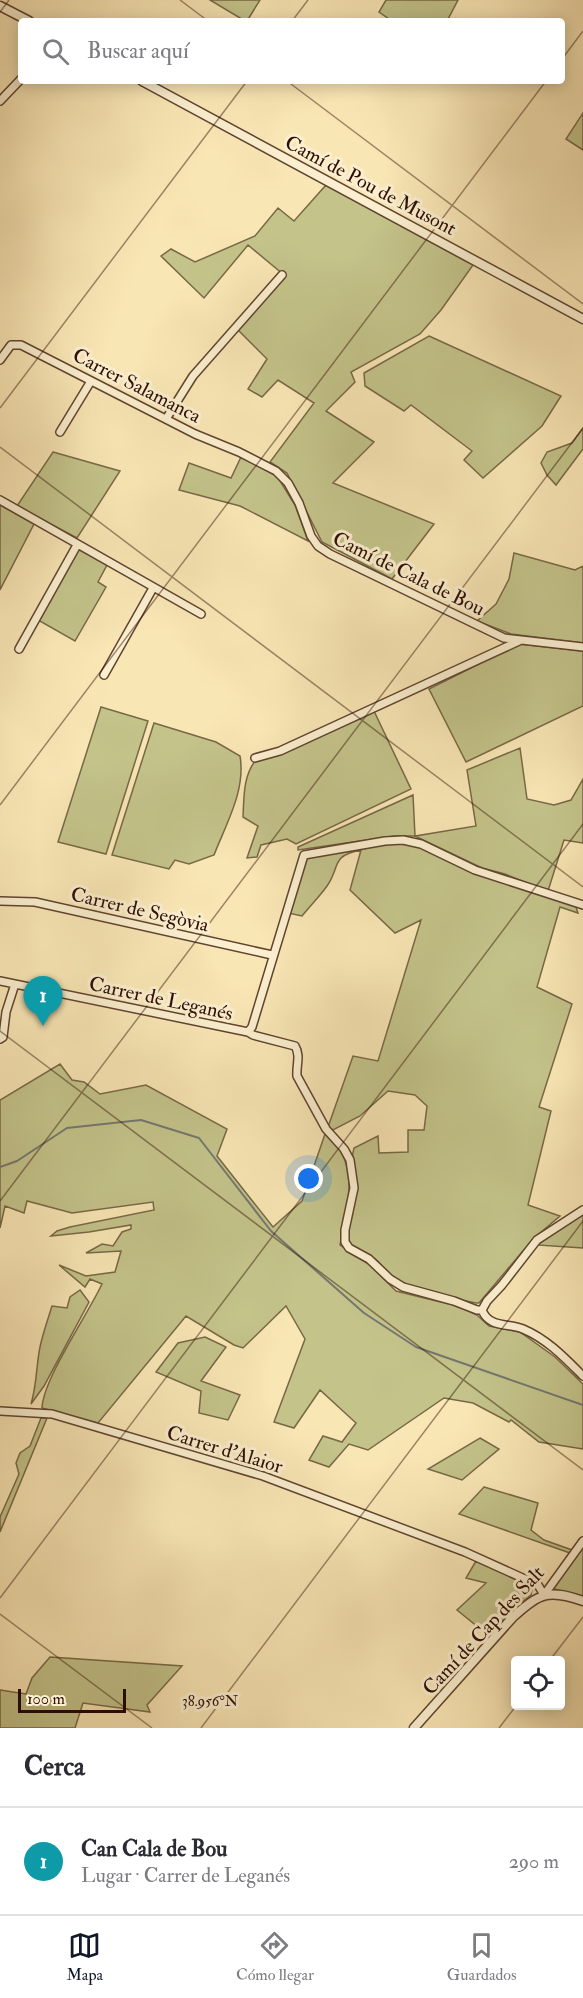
<!DOCTYPE html>
<html lang="es">
<head>
<meta charset="utf-8">
<style>
  :root { --surface:#fff; --page:#f7f7f7; --text:#2b2b33; --muted:#7c7c81; --line:#e1e1e2; --accent:#111827 }
  body { margin:0; font-family:"IM FELL Double Pica",serif; background:var(--page); color:var(--text) }
  .controls { position:absolute; right:18px; bottom:18px; display:grid; overflow:hidden; border-radius:6px; box-shadow:0 3px 15px #0003 }
  .controls button { width:54px; height:54px; display:grid; place-items:center; padding:0; border:0; border-bottom:2px solid var(--line); background:var(--surface); color:var(--text); font:30px sans-serif }
  .scale { position:absolute; left:18px; bottom:15px; width:108px; box-sizing:border-box; padding-left:6px; border:3px solid #2d0e03; border-top:0; font-size:16px; line-height:21px; white-space:nowrap; color:#2d0e03; -webkit-text-stroke:4px #fbefcf; paint-order:stroke }
  .you { position:absolute; left:309px; top:1179px; width:21px; height:21px; margin:-15px; border:4px solid #fff; border-radius:50%; background:#1a73e8; box-shadow:0 0 0 9px #1a73e833 }
  .badge { display:grid; place-items:center; width:39px; height:39px; border-radius:50%; background:var(--accent); color:#fff; font-size:20px; font-weight:700 }
  .pin { position:absolute; translate:-50% -50px; filter:drop-shadow(0 2px 3px #0008) }
  .pin::after { content:''; position:absolute; top:32px; width:21px; height:18px; background:inherit; clip-path:polygon(0 0,100% 0,50% 100%) }
  .list { margin:0; padding:0; list-style:none }
  h2 { display:flex; justify-content:space-between; align-items:center; height:78px; margin:0; padding:0 24px; font-size:26px }
  h2 small { font-size:20px; font-weight:400; color:var(--muted) }
  .list li { display:grid; grid-template-columns:39px 1fr auto; gap:18px; align-items:center; box-sizing:border-box; height:108px; padding:0 24px; border-top:2px solid var(--line) }
  .list b { display:block; font-size:22px; white-space:nowrap }
  .list p { margin:0; font-size:20px; white-space:nowrap; color:var(--muted) }
  .list em { font-size:20px; font-style:normal; color:var(--muted) }
  .icon { flex:none; width:33px; height:33px; fill:none; stroke:currentColor; stroke-width:2; stroke-linecap:round; stroke-linejoin:round }
  .map { position:relative; flex:none; width:583px; height:1728px; overflow:hidden }
  .search { position:absolute; background:var(--surface); box-shadow:0 3px 15px #0003; left:18px; right:18px; top:18px; height:66px; display:flex; align-items:center; gap:15px; box-sizing:border-box; padding:0 21px; border-radius:6px; color:var(--muted); font-size:22px }
  .sheet { height:186px; background:var(--surface) }
  nav { display:flex; justify-content:space-around; align-items:center; box-sizing:border-box; height:84px; border-top:2px solid var(--line); background:var(--surface); font-size:16px; color:var(--muted) }
  nav a { display:grid; justify-items:center; gap:3px }
  nav .on { color:var(--accent) }
  .map>svg:first-child { display:block }
</style>
</head>
<body>
<div class="map">
<svg width="583" height="1728" viewBox="0 0 583 1728">
  <rect width="100%" height="100%" fill="#f9e6b5"/>
  <filter id="stains"><feTurbulence type="fractalNoise" baseFrequency=".00333" numOctaves="4"/><feColorMatrix values="0 0 0 0 .2 0 0 0 0 .09 0 0 0 0 .02 0 0 0 .5 -.17"/></filter>
  <radialGradient id="worn" r=".72"><stop offset=".6" stop-color="#630" stop-opacity="0"/><stop offset="1" stop-color="#630" stop-opacity=".3"/></radialGradient>
  <!-- green -->
  <path fill="#c3c38a" stroke="#786846" stroke-width="1.5" d="M 210,0 L 260,0 L 247,21 L 245,21 Z
    M 386,0 L 458,0 L 447,21 L 392,21 L 379,12 Z
    M 583,113 L 583,150 L 566,139 Z
    M 326,185 L 473,265 L 441,310 L 420,334 L 351,372 L 355,382 L 326,411 L 374,442 L 333,483 L 434,524 L 392,579 L 322,542 L 287,473 L 270,462 L 314,403 L 278,380 L 262,397 L 248,389 L 267,359 L 237,329 L 284,275 L 248,245 L 204,298 L 161,256 L 171,249 L 195,262 L 255,236 L 278,208 L 294,221 Z
    M 429,336 L 561,396 L 542,426 L 483,478 L 464,460 L 472,451 L 411,405 L 404,411 L 365,386 L 364,373 Z
    M 583,428 L 583,449 L 556,485 L 547,475 L 541,463 L 547,452 L 572,443 Z
    M 53,452 L 120,471 L 77,538 L 17,506 Z
    M 241,457 L 277,476 L 295,505 L 308,541 L 240,506 L 179,490 L 189,463 L 231,478 Z
    M 0,505 L 34,524 L 0,590 Z
    M 78,549 L 107,565 L 98,582 L 106,587 L 75,641 L 38,620 Z
    M 514,553 L 575,570 L 583,566 L 583,643 L 511,634 L 477,621 L 496,604 L 509,579 Z
    M 519,644 L 583,651 L 583,706 L 466,762 L 429,689 Z
    M 101,707 L 148,721 L 106,854 L 58,842 Z
    M 374,711 L 411,789 L 296,844 L 287,839 L 261,845 L 257,857 L 247,858 L 258,826 L 243,817 C 244,798 243,775 256,760 Z
    M 154,723 L 216,742 L 240,756 C 246,790 226,824 214,855 L 189,864 L 175,860 L 169,869 L 112,855 Z
    M 520,748 L 527,799 L 554,805 L 571,800 L 583,779 L 583,843 L 564,840 L 548,891 L 505,874 L 482,868 L 415,836 L 394,836 L 298,850 L 298,847 L 413,795 L 415,836 L 476,826 L 467,770 Z
    M 379,843 L 401,843 L 420,846 L 507,882 L 576,907 L 578,913 L 560,907 L 537,987 L 572,1004 L 539,1107 L 551,1111 L 528,1205 L 560,1216 L 533,1239 L 479,1303 C 473,1304 403,1285 396,1280 C 387,1274 382,1263 373,1257 C 365,1251 351,1250 348,1238 C 345,1224 354,1211 355,1198 C 356,1181 349,1164 354,1148 L 378,1136 L 379,1153 L 408,1152 L 408,1130 L 424,1130 L 427,1106 L 415,1095 L 388,1091 L 360,1116 L 333,1130 L 328,1127 L 353,1056 L 378,1061 L 421,920 L 395,933 L 350,890 L 361,850 C 330,856 341,866 327,886 C 320,896 310,906 302,916 L 288,913 L 305,858 Z
    M 60,1064 L 72,1080 L 84,1082 L 100,1094 L 146,1085 L 227,1129 L 217,1156 L 273,1227 L 302,1201 L 325,1134 C 331,1140 338,1145 341,1152 C 357,1180 345,1215 340,1245 L 371,1266 L 396,1291 L 461,1307 L 477,1315 L 489,1326 L 520,1332 L 555,1357 L 583,1384 L 583,1449 L 539,1442 L 511,1420 L 509,1422 L 473,1403 L 444,1398 L 368,1450 L 349,1444 L 329,1467 L 309,1460 L 323,1436 L 342,1442 L 356,1423 L 320,1390 L 294,1428 L 274,1422 L 305,1339 L 286,1306 L 243,1348 L 234,1345 L 186,1316 L 98,1423 L 42,1408 C 43,1379 88,1314 102,1284 L 90,1279 L 85,1287 L 59,1265 L 86,1276 L 115,1272 L 121,1251 L 86,1253 L 102,1244 L 113,1246 L 122,1232 L 131,1229 L 131,1225 L 89,1232 L 51,1236 L 57,1231 L 70,1227 L 154,1210 L 153,1202 L 72,1213 L 27,1201 L 24,1213 L 5,1206 L 0,1228 L 0,1100 Z
    M 583,1213 L 583,1248 L 537,1245 Z
    M 80,1290 L 89,1302 L 44,1386 L 31,1404 C 37,1384 36,1367 40,1347 C 43,1333 48,1319 52,1306 L 67,1308 L 70,1297 Z
    M 205,1337 L 226,1347 L 201,1381 L 240,1395 L 228,1420 L 199,1413 L 201,1391 L 156,1372 L 178,1343 Z
    M 41,1418 L 47,1418 L 0,1532 L 0,1517 L 19,1474 L 16,1463 L 20,1453 L 30,1446 Z
    M 480,1438 L 499,1449 L 462,1480 L 428,1469 Z
    M 484,1487 L 538,1503 L 531,1530 L 544,1540 L 572,1550 L 570,1553 L 459,1514 Z
    M 583,1545 L 583,1596 L 554,1589 L 556,1580 Z
    M 476,1561 L 533,1585 L 531,1595 L 514,1609 L 489,1636 L 457,1610 L 486,1583 L 466,1578 Z
    M 50,1657 L 182,1666 L 147,1705 L 150,1712 L 83,1703 L 75,1728 L 0,1728 L 0,1690 L 26,1694 L 32,1678 Z"/>
  <g fill="none" stroke-linecap="round" stroke-linejoin="round">
    <!-- stream -->
    <path stroke="#747770" stroke-width="2" d="M 0,1167 L 17,1161 L 67,1128 L 141,1120 L 199,1138 L 271,1231 L 364,1313 L 416,1347 L 583,1405"/>
    <!-- minor casing -->
    <g stroke="#604430" stroke-width="10">
      <path id="minor" d="M 0,101 L 21,79
        M 0,360 L 11,345 L 21,345 L 195,434 L 239,452 L 276,471 L 288,483 L 299,503 L 311,536 L 318,546 L 330,554 L 504,638 L 583,647
        M 166,419 L 193,376 L 282,275
        M 60,432 L 91,381
        M 0,500 L 201,614
        M 19,649 L 77,545
        M 104,675 L 153,588
        M 255,758 L 280,751 L 519,641
        M 0,901 L 35,902 L 272,955
        M 0,981 L 248,1032 L 252,1027 L 304,855 L 385,841 L 403,840 L 421,844 L 475,870 L 583,905
        M 248,1032 L 253,1035 L 295,1046 C 301,1056 296,1065 297,1076 L 326,1129 L 344,1149 L 350,1160 L 354,1188 L 345,1230 L 345,1242 L 349,1248 L 369,1259 L 390,1279 L 403,1287 L 454,1301 L 477,1310 L 482,1310
        M 0,1039 L 3,1037 L 6,1012 L 15,984
        M 583,1210 L 537,1240 L 502,1285 L 487,1301 L 482,1310 C 489,1328 508,1323 523,1329 C 547,1339 565,1358 583,1376
        M 0,1411 L 52,1414 L 263,1476 L 465,1552 L 538,1585 L 544,1595 L 583,1541"/>
    </g>
    <!-- tertiary casing -->
    <g stroke="#604430" stroke-width="11">
      <path id="tertiary" d="M 0,6 L 29,21
        M 142,81 L 583,319
        M 414,1728 L 513,1617 C 540,1593 548,1589 583,1601"/>
    </g>
    <!-- minor -->
    <use href="#minor" stroke="#fbefcf" stroke-width="7"/>
    <!-- tertiary -->
    <use href="#tertiary" stroke="#fbefcf" stroke-width="8"/>
  </g>
  <!-- ticks -->
  <path fill="none" stroke="#2d0e03" stroke-width="1.5" stroke-opacity="0.45" d="M 180,0 L 208,21M 0,12 L 9,0M 292,21 L 308,0M 562,59 L 583,31M 287,81 L 583,304M 0,408 L 247,81M 0,447 L 583,887M 0,805 L 546,81M 0,1031 L 583,1470M 0,1201 L 583,428M 0,1598 L 583,824M 0,1614 L 152,1728M 550,1660 L 583,1617M 201,1728 L 583,1221M 499,1728 L 516,1706"/>
  <g text-anchor="middle" stroke-width="6" stroke-linejoin="round" paint-order="stroke">
    <!-- street labels -->
    <g font-size="20" fill="#2d0e03" stroke="#fbefcf">
      <text transform="translate(371 185) rotate(28)" y="7">Camí de Pou de Musont</text>
      <text transform="translate(137 385) rotate(27)" y="7">Carrer Salamanca</text>
      <text transform="translate(409 573) rotate(26)" y="7">Camí de Cala de Bou</text>
      <text transform="translate(140 909) rotate(13)" y="7">Carrer de Segòvia</text>
      <text transform="translate(161 998) rotate(12)" y="7">Carrer de Leganés</text>
      <text transform="translate(225 1449) rotate(17)" y="7">Carrer d'Alaior</text>
      <text transform="translate(483 1630) rotate(-47)" y="7">Camí de Cap des Salt</text>
    </g>
  </g>
  <g font-size="15" text-anchor="middle" fill="#2d0e03" stroke="#fbefcf" stroke-width="6" stroke-linejoin="round" paint-order="stroke">
    <text x="210" y="1706">38.956°N</text>
  </g>
  <rect width="100%" height="100%" filter="url(#stains)"/>
  <rect width="100%" height="100%" fill="url(#worn)"/>
</svg>
<div class="controls">
<button><svg class="icon" aria-label="locate" viewBox="0 0 24 24"><circle cx="12" cy="12" r="6"/><path d="M12 2v4M12 18v4M2 12h4M18 12h4"/></svg></button>
</div>
<div class="scale">100 m</div>
<div class="you"></div>
<div class="pin badge" style="left:43px;top:1026px;background:#0f9aa8">1</div>
<div class="search"><svg class="icon" aria-label="search" viewBox="0 0 24 24"><circle cx="10" cy="10" r="6"/><path d="M15 15l6 6"/></svg>Buscar aquí</div>
</div>
<section class="sheet">
<h2>Cerca<small></small></h2>
<ul class="list">
<li><span class="badge" style="background:#0f9aa8">1</span><div><b>Can Cala de Bou</b><p>Lugar · Carrer de Leganés</p></div><em>290 m</em></li>
</ul>
</section>
<nav>
<a class="on"><svg class="icon" aria-label="map" viewBox="0 0 24 24"><path d="M3 6l6-2 6 2 6-2v14l-6 2-6-2-6 2zM9 4v14M15 6v14"/></svg>Mapa</a>
<a><svg class="icon" aria-label="directions" viewBox="0 0 24 24"><path d="M12 3l9 9-9 9-9-9zM9 14v-3h6M13 9l2 2-2 2"/></svg>Cómo llegar</a>
<a><svg class="icon" aria-label="saved" viewBox="0 0 24 24"><path d="M7 4h10v16l-5-4-5 4z"/></svg>Guardados</a>
</nav>
</body>
</html>
